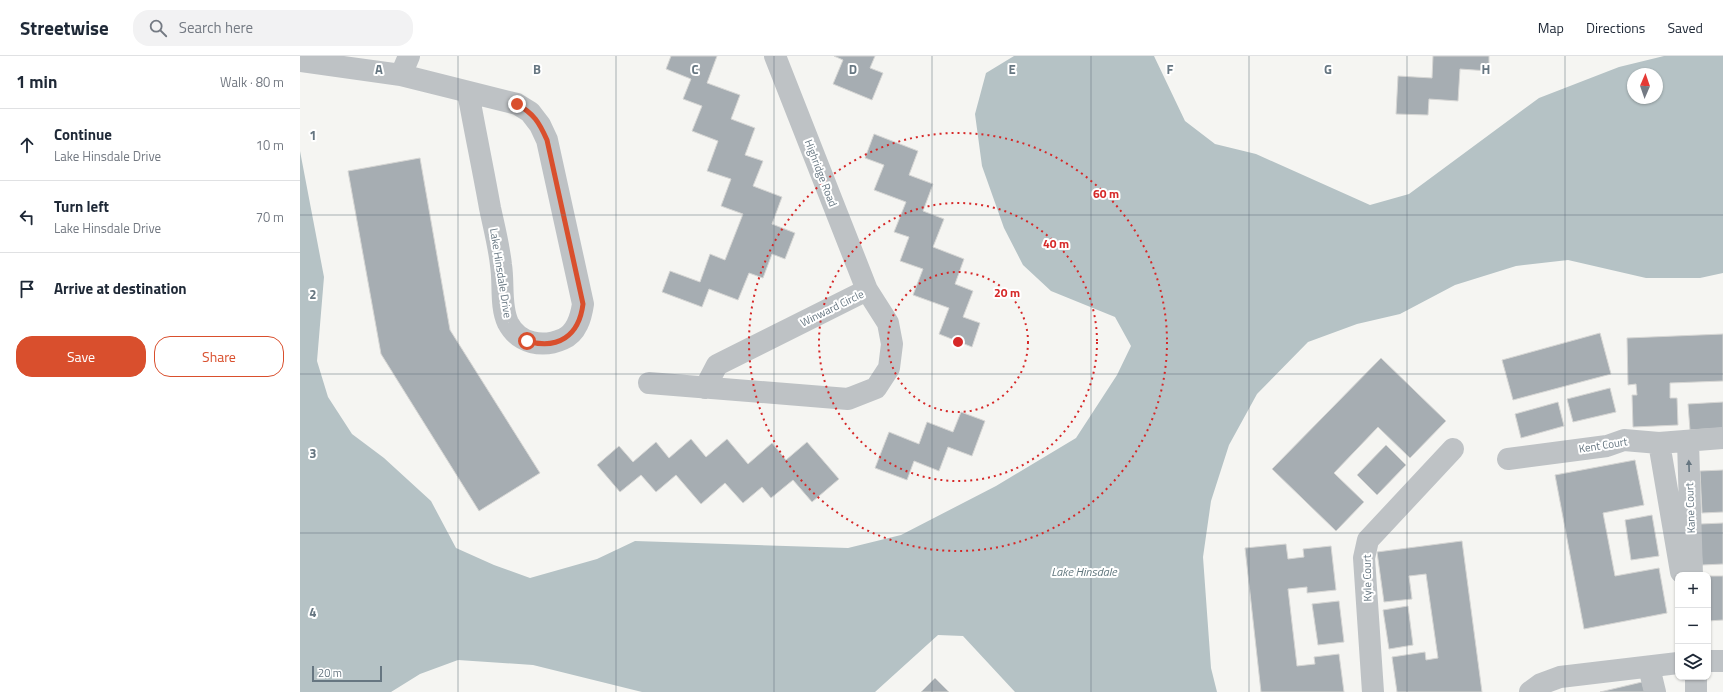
<!DOCTYPE html>
<html lang="en">
<head>
<meta charset="utf-8">
<style>
  :root { --surface:#fff; --page:#f2f2f3; --text:#1f2937; --muted:#747a83; --line:#e0e1e3; --accent:#d94f2d }
  body { margin:0; font-family:"Titillium Web",sans-serif; background:var(--page); color:var(--text) }
  .controls { position:absolute; right:12px; bottom:12px; display:grid; overflow:hidden; border-radius:8px; box-shadow:0 1px 3px #0004 }
  .controls button { width:36px; height:36px; display:grid; place-items:center; padding:0; border:0; border-bottom:1px solid var(--line); background:var(--surface); color:var(--text); font:20px sans-serif }
  .compass { position:absolute; left:1327px; top:12px; width:36px; height:36px; border-radius:50%; background:var(--surface); box-shadow:0 1px 3px #0004; rotate:2deg }
  .scale { position:absolute; left:12px; bottom:10px; width:70px; box-sizing:border-box; padding-left:4px; border:2px solid #667681; border-top:0; font-size:11px; line-height:14px; white-space:nowrap; color:#667681; -webkit-text-stroke:3px #fff; paint-order:stroke }
  .stop { position:absolute; width:12px; height:12px; margin:-9px; border:3px solid #d94f2d; border-radius:50%; background:#fff }
  .stop.end { background:#d94f2d; border-color:#fff; box-shadow:0 1px 4px #0008 }
  .list { margin:0; padding:0; list-style:none }
  h2 { display:flex; justify-content:space-between; align-items:center; height:52px; margin:0; padding:0 16px; font-size:17px }
  h2 small { font-size:13px; font-weight:400; color:var(--muted) }
  .list li { display:grid; grid-template-columns:26px 1fr auto; gap:12px; align-items:center; box-sizing:border-box; height:72px; padding:0 16px; border-top:1px solid var(--line) }
  .list b { display:block; font-size:15px; white-space:nowrap }
  .list p { margin:0; font-size:13px; white-space:nowrap; color:var(--muted) }
  .list em { font-size:13px; font-style:normal; color:var(--muted) }
  .actions { display:flex; gap:8px; padding:12px 16px }
  .actions a { flex:1; padding:9px 0; border:1px solid var(--accent); border-radius:16px; text-align:center; font-size:14px; color:var(--accent) }
  .actions .main { background:var(--accent); color:#fff }
  .icon { flex:none; width:22px; height:22px; fill:none; stroke:currentColor; stroke-width:2; stroke-linecap:round; stroke-linejoin:round }
  .map { position:relative; flex:none; width:1423px; height:636px; overflow:hidden }
  header { display:flex; align-items:center; gap:24px; box-sizing:border-box; height:56px; padding:0 20px; background:var(--surface); border-bottom:1px solid var(--line) }
  header strong { font-size:19px }
  nav { display:flex; gap:22px; margin-inline-start:auto; font-size:14px }
  .search { width:280px; height:36px; background:var(--page); display:flex; align-items:center; gap:10px; box-sizing:border-box; padding:0 14px; border-radius:16px; color:var(--muted); font-size:15px }
  main { display:flex }
  aside { flex:1; background:var(--surface) }
  .map>svg:first-child { display:block }
</style>
</head>
<body>
<header>
<strong>Streetwise</strong>
<div class="search"><svg class="icon" aria-label="search" viewBox="0 0 24 24"><circle cx="10" cy="10" r="6"/><path d="M15 15l6 6"/></svg>Search here</div>
<nav><a>Map</a><a>Directions</a><a>Saved</a></nav>
</header>
<main>
<aside>
<h2>1 min<small>Walk · 80 m</small></h2>
<ul class="list">
<li><svg class="icon" aria-label="ahead" viewBox="0 0 24 24"><path d="M12 20V5M6 11l6-6 6 6"/></svg><div><b>Continue</b><p>Lake Hinsdale Drive</p></div><em>10 m</em></li>
<li><svg class="icon" aria-label="left" viewBox="0 0 24 24"><path d="M17 20v-9H6M10 6l-5 5 5 5"/></svg><div><b>Turn left</b><p>Lake Hinsdale Drive</p></div><em>70 m</em></li>
<li><svg class="icon" aria-label="arrive" viewBox="0 0 24 24"><path d="M6 21V4h12l-3 4 3 4H6"/></svg><div><b>Arrive at destination</b></div></li>
</ul>
<div class="actions"><a class="main">Save</a><a>Share</a></div>
</aside>
<div class="map">
<svg width="1423" height="636" viewBox="0 0 1423 636">
  <rect width="100%" height="100%" fill="#f5f5f2"/>
  <!-- water -->
  <path fill="#b5c2c5" fill-rule="evenodd" d="M 714,0 L 854,0 L 885,65 L 915,88 L 956,98 L 1070,149 L 1109,138 L 1239,42 L 1319,11 L 1364,0 L 1423,0 L 1423,217 L 1400,222 L 1346,222 L 1268,204 L 1216,210 L 1155,229 L 1100,258 L 1057,268 L 1008,286 L 957,338 L 929,389 L 911,445 L 903,501 L 911,612 L 917,636 L 715,636 L 663,580 L 638,579 L 575,636 L 342,636 L 233,609 L 158,604 L 120,618 L 91,636 L 0,636 L 0,95 L 24,221 L 17,305 L 28,341 L 52,378 L 84,402 L 131,445 L 156,492 L 194,509 L 230,522 L 297,503 L 335,485 L 548,492 L 601,479 L 696,430 L 776,382 L 817,319 L 831,290 L 815,261 L 751,235 L 723,209 L 704,172 L 682,110 L 675,58 L 686,17 ZM 1333,18 L 1357,18 L 1357,42 L 1333,42 Z"/>
  <!-- building -->
  <path fill="#a6adb2" stroke="#d6d6d4" d="M 371,0 L 417,0 L 407,27 L 440,39 L 431,63 L 455,72 L 445,99 L 463,105 L 453,130 L 482,141 L 472,168 L 495,177 L 485,203 L 472,198 L 463,222 L 449,217 L 438,244 L 409,233 L 402,251 L 362,236 L 370,215 L 400,226 L 410,198 L 425,204 L 443,158 L 421,150 L 431,123 L 407,115 L 418,85 L 392,75 L 402,50 L 383,43 L 391,23 L 366,13 Z
    M 534,0 L 575,0 L 570,12 L 583,17 L 572,44 L 533,28 L 543,4 Z
    M 1133,0 L 1189,0 L 1189,15 L 1160,13 L 1158,45 L 1129,43 L 1128,59 L 1096,58 L 1098,20 L 1132,22 Z
    M 574,78 L 618,95 L 609,119 L 633,128 L 623,155 L 644,163 L 633,191 L 664,203 L 655,228 L 673,235 L 663,261 L 680,267 L 672,291 L 639,278 L 649,252 L 613,239 L 623,213 L 600,205 L 609,181 L 594,176 L 606,146 L 574,134 L 584,109 L 565,102 Z
    M 120,102 L 150,274 L 240,417 L 179,455 L 81,298 L 48,115 Z
    M 1300,277 L 1311,318 L 1213,344 L 1202,304 Z
    M 1423,278 L 1423,325 L 1370,327 L 1370,342 L 1377,342 L 1378,369 L 1333,371 L 1332,339 L 1337,339 L 1336,328 L 1328,329 L 1327,282 Z
    M 1081,302 L 1146,365 L 1110,402 L 1078,371 L 1034,417 L 1064,446 L 1036,475 L 972,413 Z
    M 1310,332 L 1316,356 L 1273,366 L 1267,343 Z
    M 1258,346 L 1264,370 L 1221,382 L 1215,358 Z
    M 1423,346 L 1423,372 L 1390,374 L 1388,348 Z
    M 661,356 L 685,365 L 672,400 L 648,391 L 639,415 L 614,405 L 607,424 L 575,412 L 589,376 L 619,388 L 627,366 L 653,376 Z
    M 391,383 L 406,401 L 427,383 L 448,408 L 472,387 L 486,404 L 507,386 L 539,423 L 512,446 L 493,424 L 471,442 L 462,431 L 443,447 L 425,427 L 401,448 L 376,419 L 356,436 L 341,419 L 320,436 L 297,409 L 319,390 L 333,406 L 356,386 L 369,402 Z
    M 1086,389 L 1106,409 L 1077,439 L 1057,419 Z
    M 1335,404 L 1344,449 L 1303,457 L 1315,520 L 1359,512 L 1367,557 L 1284,573 L 1255,419 Z
    M 1423,414 L 1423,456 L 1402,457 L 1400,415 Z
    M 1352,459 L 1359,500 L 1331,504 L 1325,464 Z
    M 1423,467 L 1423,508 L 1402,509 L 1400,468 Z
    M 1162,485 L 1182,636 L 1097,636 L 1092,601 L 1125,596 L 1126,604 L 1138,602 L 1126,518 L 1109,520 L 1112,543 L 1084,546 L 1077,496 Z
    M 986,488 L 988,503 L 1004,501 L 1003,493 L 1031,490 L 1036,534 L 1007,537 L 1007,531 L 988,533 L 997,610 L 1015,608 L 1014,601 L 1039,598 L 1044,636 L 961,636 L 945,492 Z
    M 1408,520 L 1423,520 L 1423,564 L 1408,565 Z
    M 1039,545 L 1044,586 L 1018,589 L 1012,548 Z
    M 1108,550 L 1113,589 L 1089,593 L 1083,554 Z
    M 635,622 L 649,636 L 621,636 Z
    M 1342,626 L 1345,636 L 1300,636 Z"/>
  <g fill="none" stroke-linecap="round" stroke-linejoin="round">
    <!-- minor -->
    <path stroke="#bec2c5" stroke-width="22" d="M 0,5 L 101,19 L 217,48 L 230,56 L 240,69 L 247,84 L 283,248 C 281,261 277,277 263,283 C 243,292 219,288 208,267 C 200,250 204,228 201,209 C 199,190 194,171 190,152 C 183,113 175,75 168,36
      M 101,19 L 109,0
      M 349,327 L 548,343 L 576,332 L 589,312 L 592,288 L 588,267 L 567,234 L 475,0
      M 405,332 L 417,309 L 567,234
      M 1388,385 L 1392,519
      M 1359,387 L 1381,516
      M 1208,403 L 1307,390 L 1324,384 L 1359,387 L 1423,382
      M 1408,605 L 1423,605
      M 1349,611 L 1355,636
      M 1396,621 L 1396,636
      M 1073,636 L 1064,502 L 1068,484 L 1153,393
      M 1230,636 L 1241,628 L 1260,621 L 1378,607"/>
  </g>
  <!-- one-way arrows -->
  <defs><path id="oneway-solid" d="M-6-.8H1V-3.2L6.5 0L1 3.2V.8H-6Z"/></defs>
  <use fill="#667681" href="#oneway-solid" transform="translate(1389 410) rotate(-92)"/>
  <g fill="none" stroke-linecap="round" stroke-linejoin="round">
    <!-- route -->
    <path stroke="#d94f2d" stroke-width="5" d="M 217,48 C 234,58 239,66 247,84 L 283,248 C 279,280 258,294 227,285"/>
  </g>
  <!-- grid -->
  <path fill="none" stroke="#667681" stroke-width="1" stroke-opacity="0.55" d="M 158,0 L 158,636M 316,0 L 316,636M 474,0 L 474,636M 632,0 L 632,636M 791,0 L 791,636M 949,0 L 949,636M 1107,0 L 1107,636M 1265,0 L 1265,636M 0,159 L 1423,159M 0,318 L 1423,318M 0,477 L 1423,477"/>
  <!-- distance rings -->
  <g fill="none" stroke="#d62828" stroke-width="2" stroke-dasharray="2 4">
    <circle cx="658" cy="286" r="70"/>
    <circle cx="658" cy="286" r="139"/>
    <circle cx="658" cy="286" r="209"/>
  </g>
  <g text-anchor="middle" stroke-width="4" stroke-linejoin="round" paint-order="stroke">
    <!-- street labels -->
    <g font-size="11" fill="#667681" stroke="#fff">
      <text transform="translate(521 117) rotate(69)" y="4">Highridge Road</text>
      <text transform="translate(201 217) rotate(81)" y="4">Lake Hinsdale Drive</text>
      <text transform="translate(532 252) rotate(-26)" y="4">Winward Circle</text>
      <text transform="translate(1303 389) rotate(-9)" y="4">Kent Court</text>
      <text transform="translate(1390 452) rotate(-92)" y="4">Kane Court</text>
      <text transform="translate(1067 522) rotate(-91)" y="4">Kyle Court</text>
    </g>
    <!-- water labels -->
    <g font-size="12" font-style="italic" fill="#61777e" stroke="#fff">
      <text x="784" y="520">Lake Hinsdale</text>
    </g>
  </g>
  <g font-size="13" text-anchor="middle" font-weight="bold" fill="#667681" stroke="#fff" stroke-width="4" stroke-linejoin="round" paint-order="stroke">
    <text x="79" y="18">A</text>
    <text x="237" y="18">B</text>
    <text x="395" y="18">C</text>
    <text x="553" y="18">D</text>
    <text x="712" y="18">E</text>
    <text x="870" y="18">F</text>
    <text x="1028" y="18">G</text>
    <text x="1186" y="18">H</text>
    <text x="13" y="84">1</text>
    <text x="13" y="243">2</text>
    <text x="13" y="402">3</text>
    <text x="13" y="561">4</text>
  </g>
  <circle cx="658" cy="286" r="6" fill="#d62828" stroke="#fff" stroke-width="2"/>
  <g font-size="12" text-anchor="middle" font-weight="bold" fill="#d62828" stroke="#fff" stroke-width="4" stroke-linejoin="round" paint-order="stroke">
    <text x="806" y="142">60 m</text>
    <text x="756" y="192">40 m</text>
    <text x="707" y="241">20 m</text>
  </g>
</svg>
<div class="controls">
<button>+</button>
<button>−</button>
<button><svg class="icon" aria-label="layers" viewBox="0 0 24 24"><path d="M12 4l9 5-9 5-9-5zM3 14l9 5 9-5"/></svg></button>
</div>
<svg class="compass" viewBox="-18 -18 36 36"><path d="M0-13l5 13h-10z" fill="#e53935"/><path d="M0 13l5-13h-10z" fill="#747a83"/></svg>
<div class="scale">20 m</div>
<div class="stop" style="left:227px;top:285px"></div>
<div class="stop end" style="left:217px;top:48px"></div>
</div>
</main>
</body>
</html>
